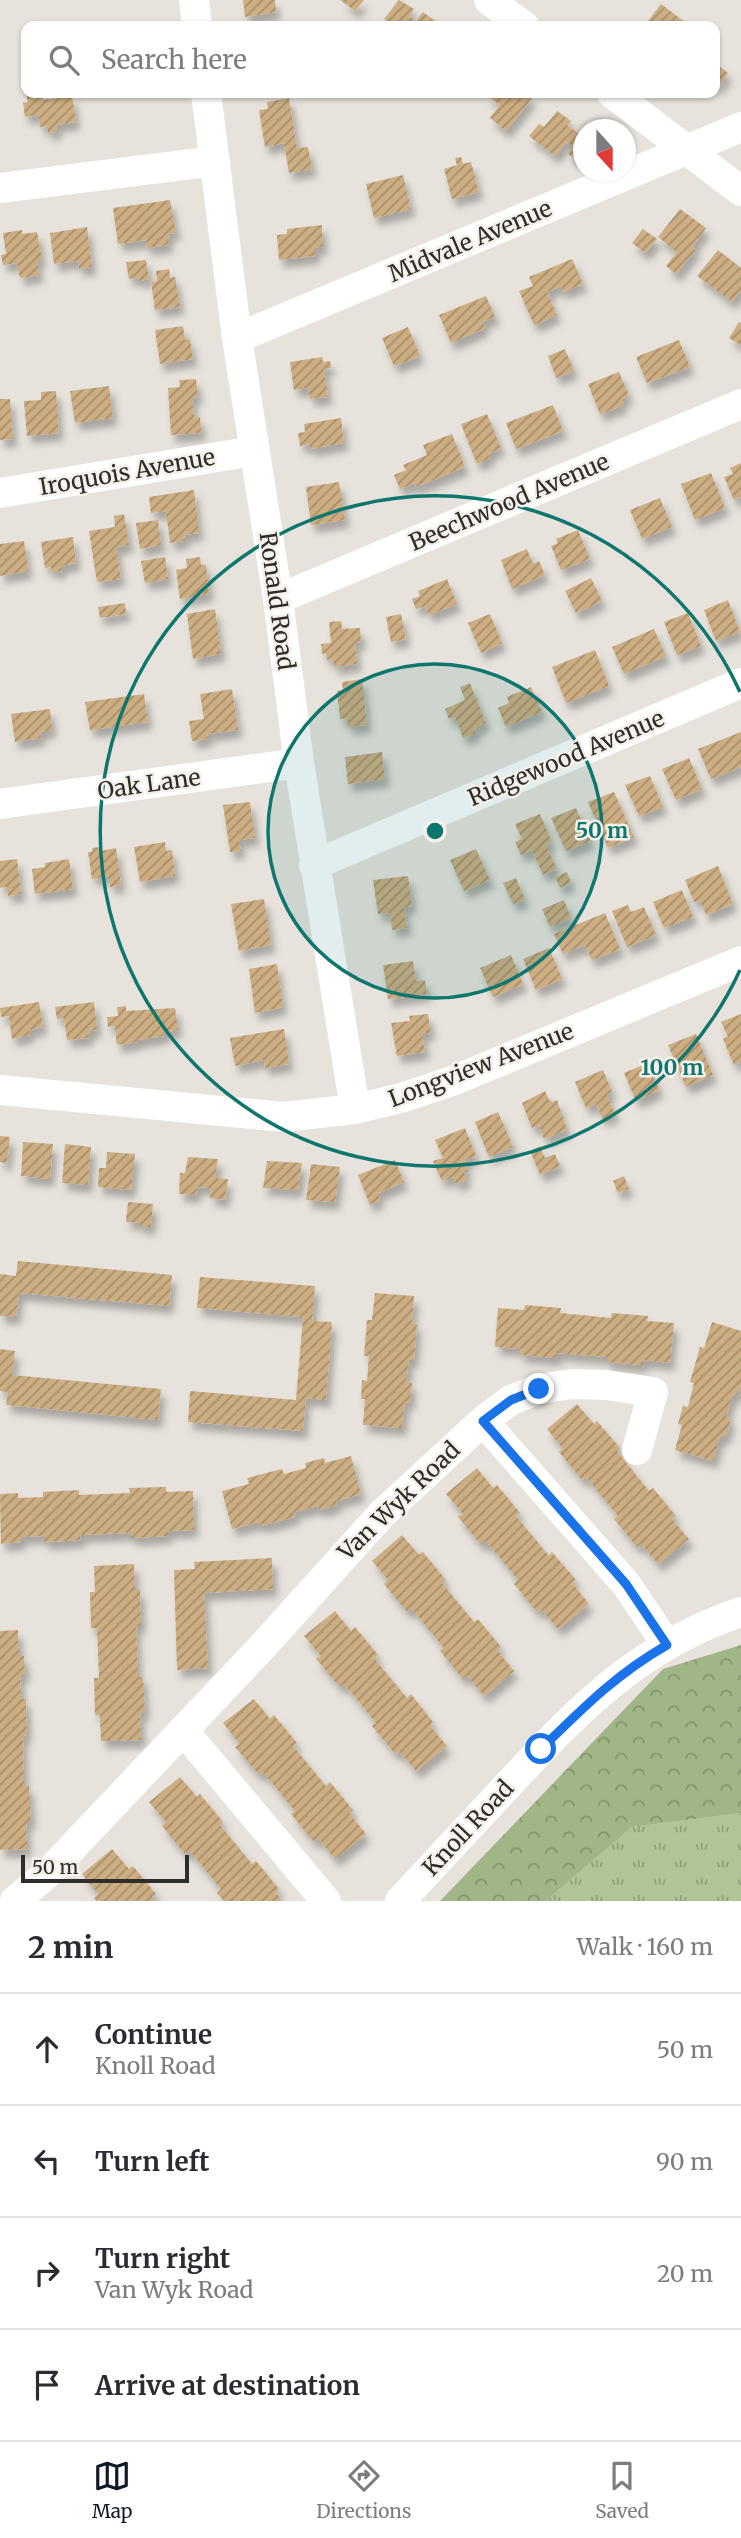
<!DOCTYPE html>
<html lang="en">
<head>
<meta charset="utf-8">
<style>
  :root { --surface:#fff; --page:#f7f7f7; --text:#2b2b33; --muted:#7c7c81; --line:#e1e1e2; --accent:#111827 }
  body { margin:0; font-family:Merriweather,serif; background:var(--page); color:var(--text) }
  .compass { position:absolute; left:573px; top:119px; width:63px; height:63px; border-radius:50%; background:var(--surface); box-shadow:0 2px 5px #0004; rotate:159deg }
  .scale { position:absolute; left:21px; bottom:18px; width:168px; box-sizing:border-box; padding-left:7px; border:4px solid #2e2d2a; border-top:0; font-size:19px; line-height:24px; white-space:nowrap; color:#2e2d2a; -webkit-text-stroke:5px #f5f0ea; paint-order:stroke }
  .stop { position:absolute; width:21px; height:21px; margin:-16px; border:5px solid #1a73e8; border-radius:50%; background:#fff }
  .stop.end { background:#1a73e8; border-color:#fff; box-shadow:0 2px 7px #0008 }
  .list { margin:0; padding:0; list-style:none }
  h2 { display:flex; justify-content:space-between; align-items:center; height:91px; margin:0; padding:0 28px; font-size:30px }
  h2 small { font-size:23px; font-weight:400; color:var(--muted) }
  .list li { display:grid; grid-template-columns:46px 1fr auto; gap:21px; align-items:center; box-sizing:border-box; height:112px; padding:0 28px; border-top:2px solid var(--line) }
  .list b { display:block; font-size:26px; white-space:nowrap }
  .list p { margin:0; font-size:23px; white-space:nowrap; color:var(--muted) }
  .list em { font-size:23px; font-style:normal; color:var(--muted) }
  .icon { flex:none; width:38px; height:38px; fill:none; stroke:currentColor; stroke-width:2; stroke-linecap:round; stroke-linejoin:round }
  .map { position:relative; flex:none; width:741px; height:1901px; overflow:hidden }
  .search { position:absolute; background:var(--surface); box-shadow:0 2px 5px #0004; left:21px; right:21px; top:21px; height:77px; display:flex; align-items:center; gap:18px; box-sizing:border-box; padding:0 24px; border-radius:14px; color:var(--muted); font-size:26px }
  .sheet { height:539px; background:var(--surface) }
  nav { display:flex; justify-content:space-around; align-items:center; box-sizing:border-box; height:98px; border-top:2px solid var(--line); background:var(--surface); font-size:19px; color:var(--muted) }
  nav a { display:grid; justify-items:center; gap:4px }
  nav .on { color:var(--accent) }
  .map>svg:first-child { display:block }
</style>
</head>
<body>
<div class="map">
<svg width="741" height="1901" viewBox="0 0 741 1901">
  <defs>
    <pattern id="grass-tufts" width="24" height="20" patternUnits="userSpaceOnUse" patternTransform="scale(1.75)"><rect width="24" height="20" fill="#b0c596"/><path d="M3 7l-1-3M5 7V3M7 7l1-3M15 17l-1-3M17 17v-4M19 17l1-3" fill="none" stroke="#90a07b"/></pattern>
    <pattern id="forest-crowns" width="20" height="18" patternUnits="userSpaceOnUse" patternTransform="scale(1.75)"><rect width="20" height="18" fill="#a0b687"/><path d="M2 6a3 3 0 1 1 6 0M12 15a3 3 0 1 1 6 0" fill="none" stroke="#83946f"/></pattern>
    <pattern id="building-hatch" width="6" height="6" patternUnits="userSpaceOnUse" patternTransform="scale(1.75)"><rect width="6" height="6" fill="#cdae83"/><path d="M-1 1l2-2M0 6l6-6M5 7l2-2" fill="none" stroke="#a78e6b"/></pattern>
    <filter id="shadow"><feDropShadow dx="4.5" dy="8" stdDeviation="3.5" flood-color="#0004"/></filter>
  </defs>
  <rect width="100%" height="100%" fill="#e7e3dc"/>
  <!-- grass -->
  <path fill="url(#grass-tufts)" d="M 741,1813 L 741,1901 L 546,1901 L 632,1827 Z"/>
  <!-- forest -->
  <path fill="url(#forest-crowns)" d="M 741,1645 L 741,1813 L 632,1827 L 546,1901 L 440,1901 L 663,1669 Z"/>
  <!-- building -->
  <path fill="url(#building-hatch)" filter="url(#shadow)" d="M 243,0 L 275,0 L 276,12 L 245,17 Z
    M 340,0 L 364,0 L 355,11 Z
    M 399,0 L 414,9 L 409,16 L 416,21 L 423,12 L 442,26 L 403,24 L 394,26 L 384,19 Z
    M 661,4 L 686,23 L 684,26 L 644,26 Z
    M 715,63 L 728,73 L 715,91 Z
    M 26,93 L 42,93 L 43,100 L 72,96 L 76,122 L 56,125 L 57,132 L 48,133 L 47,126 L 40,127 L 38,115 L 25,117 L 23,103 L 28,102 Z
    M 488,93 L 525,93 L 532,98 L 506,131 L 490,118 L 500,105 L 486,95 Z
    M 289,98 L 297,148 L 308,147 L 312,169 L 289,173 L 284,143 L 265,147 L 259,110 L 268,109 L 267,102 Z
    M 557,111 L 571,121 L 567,125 L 582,136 L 584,134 L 584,151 L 576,160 L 567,153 L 573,147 L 566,142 L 555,156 L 529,136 L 539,124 L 544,127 Z
    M 461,157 L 463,164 L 471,162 L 479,192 L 452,199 L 444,169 L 457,165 L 455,158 Z
    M 403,175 L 411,209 L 374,218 L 366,184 Z
    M 170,200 L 176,233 L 168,234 L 169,245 L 147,248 L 146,240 L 118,244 L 113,208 Z
    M 680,209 L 706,228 L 692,247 L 696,249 L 676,274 L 666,266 L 677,252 L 658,237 Z
    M 322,225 L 323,247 L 315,248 L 315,256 L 279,260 L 277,235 L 287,234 L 287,229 Z
    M 87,227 L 92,267 L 79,269 L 78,261 L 54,264 L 50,233 Z
    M 643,229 L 657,239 L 645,253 L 632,243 Z
    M 22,230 L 22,234 L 37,232 L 42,260 L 37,260 L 39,275 L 20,278 L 17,263 L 3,265 L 1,255 L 6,254 L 3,233 Z
    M 718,250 L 741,268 L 741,290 L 732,302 L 697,276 Z
    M 572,259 L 583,284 L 563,292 L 561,286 L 547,292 L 557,315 L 534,325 L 519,291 L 533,286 L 529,277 Z
    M 146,260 L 149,279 L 139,281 L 138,277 L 129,279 L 126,262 Z
    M 169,269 L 170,278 L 175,277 L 180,307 L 155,310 L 151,282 L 157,281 L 156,271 Z
    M 486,296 L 495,317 L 482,322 L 485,328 L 451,343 L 439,315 Z
    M 739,322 L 741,323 L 741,345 L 729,338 Z
    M 183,326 L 185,340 L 190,339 L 193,359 L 160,364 L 155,330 Z
    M 408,327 L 420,356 L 394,366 L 382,338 Z
    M 679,340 L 690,367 L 647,383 L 636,357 Z
    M 565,349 L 574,371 L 556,378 L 548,356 Z
    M 322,357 L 323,362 L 330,361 L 331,368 L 324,369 L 328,397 L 310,399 L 308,388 L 294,390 L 290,362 Z
    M 619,372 L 629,396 L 621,399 L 624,405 L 600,414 L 588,384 Z
    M 196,379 L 198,397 L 192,398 L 194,418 L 200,417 L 201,433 L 171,435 L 168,388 L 180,387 L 179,380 Z
    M 109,386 L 113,418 L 75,423 L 70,391 Z
    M 56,391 L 59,433 L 27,436 L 24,401 L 41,400 L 41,392 Z
    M 0,399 L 10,399 L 13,439 L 0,440 Z
    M 553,405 L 563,431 L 516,449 L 506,423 Z
    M 487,414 L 501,448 L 488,454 L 490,458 L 477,464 L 461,424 Z
    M 341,418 L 344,443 L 310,449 L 310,444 L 300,446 L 298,433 L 305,432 L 304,424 Z
    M 452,434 L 465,467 L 416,487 L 415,483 L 400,489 L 394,475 L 406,470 L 403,465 L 427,455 L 423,445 Z
    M 741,463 L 741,497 L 734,500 L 724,477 L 733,474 L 730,468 Z
    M 711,473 L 725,508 L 695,520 L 681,484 Z
    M 339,482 L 345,520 L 311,525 L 306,487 Z
    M 194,490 L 199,533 L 184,535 L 185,541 L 170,543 L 166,511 L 151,513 L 149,497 Z
    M 660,498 L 672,527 L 642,539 L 630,510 Z
    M 124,514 L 129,545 L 116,547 L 121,579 L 97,582 L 89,531 L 115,527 L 114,516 Z
    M 158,520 L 161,545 L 140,549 L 136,523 Z
    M 578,530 L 590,559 L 561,570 L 551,546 L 558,543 L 556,539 Z
    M 73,537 L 76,563 L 61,566 L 62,571 L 52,572 L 51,567 L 45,568 L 41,542 Z
    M 24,541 L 28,571 L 0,576 L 0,544 Z
    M 527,549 L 533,564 L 539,561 L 545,575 L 512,589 L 501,560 Z
    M 165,557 L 168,579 L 145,583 L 141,561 Z
    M 200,557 L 201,565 L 206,565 L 209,594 L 180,599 L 176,570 L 187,568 L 186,559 Z
    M 591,578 L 602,601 L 576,613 L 565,591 Z
    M 447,579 L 457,604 L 429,615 L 425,606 L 416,609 L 412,599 L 420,596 L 418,591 Z
    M 728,600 L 740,632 L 716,641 L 704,610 Z
    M 125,603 L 126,614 L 100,618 L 98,607 Z
    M 215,609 L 221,654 L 193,659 L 187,614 Z
    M 688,613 L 701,646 L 677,655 L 664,622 Z
    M 401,614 L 406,639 L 391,642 L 386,617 Z
    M 490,614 L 502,643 L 481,653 L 468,623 Z
    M 341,621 L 342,629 L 360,628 L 361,642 L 355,643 L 357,664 L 334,667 L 333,659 L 327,660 L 326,653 L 322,654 L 321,644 L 331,643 L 329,622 Z
    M 654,629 L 666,656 L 624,674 L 612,647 Z
    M 595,650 L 609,686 L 566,703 L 552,667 Z
    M 362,679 L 367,725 L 348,727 L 347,718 L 340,719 L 337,691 L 343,690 L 342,682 Z
    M 470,683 L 486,723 L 475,728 L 477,733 L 463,738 L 455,717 L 449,719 L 445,709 L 465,700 L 460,687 Z
    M 531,687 L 542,712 L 506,727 L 498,708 L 509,703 L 507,697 Z
    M 232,689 L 238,730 L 207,734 L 208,739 L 192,741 L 189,721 L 204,719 L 200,694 Z
    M 144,694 L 148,722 L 90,730 L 85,702 Z
    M 50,709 L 52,730 L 40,732 L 41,738 L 15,742 L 11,714 Z
    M 741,732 L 741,767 L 711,779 L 698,749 Z
    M 382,752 L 385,779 L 348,784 L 345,757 Z
    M 689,758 L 702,789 L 676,800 L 662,769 Z
    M 650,776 L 663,807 L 639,816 L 625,785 Z
    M 614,792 L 634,837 L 608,848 L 588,802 Z
    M 250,802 L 255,838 L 239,840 L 241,851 L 230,852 L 223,805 Z
    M 576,808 L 591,841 L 566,851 L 551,818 Z
    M 540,814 L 552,842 L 546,845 L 557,869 L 543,875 L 532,850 L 521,855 L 515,842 L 522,839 L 515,824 Z
    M 165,842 L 166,851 L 172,850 L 175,876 L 140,882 L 134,847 Z
    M 101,847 L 101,851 L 116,848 L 121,885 L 110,887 L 109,876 L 92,879 L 88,852 L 92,852 L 92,848 Z
    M 476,849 L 490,880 L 464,891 L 450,860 Z
    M 17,859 L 21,894 L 8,896 L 7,887 L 0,888 L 0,861 Z
    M 69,859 L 73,889 L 35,894 L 32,869 L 45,867 L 45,863 Z
    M 718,866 L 733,904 L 706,915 L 700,900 L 694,902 L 685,880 Z
    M 567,872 L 571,883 L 560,888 L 555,877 Z
    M 408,876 L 412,906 L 404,907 L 407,928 L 392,930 L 390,913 L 378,914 L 373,880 Z
    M 516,878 L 525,900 L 513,904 L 503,883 Z
    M 682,890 L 693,917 L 664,928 L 653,902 Z
    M 264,899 L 271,945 L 239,951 L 231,904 Z
    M 564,900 L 571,918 L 550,927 L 542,909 Z
    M 628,905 L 631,912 L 644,907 L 656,935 L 627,947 L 612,911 Z
    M 605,913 L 620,949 L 592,960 L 585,945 L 563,954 L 554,934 Z
    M 549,948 L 562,979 L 536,990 L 523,959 Z
    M 511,955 L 523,984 L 493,997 L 480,968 Z
    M 413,961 L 416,981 L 425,980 L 427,994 L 388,999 L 383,965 Z
    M 277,964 L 283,1007 L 255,1013 L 249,969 Z
    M 39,1002 L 43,1027 L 29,1030 L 30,1035 L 12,1039 L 9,1016 L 1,1017 L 0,1008 Z
    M 94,1002 L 97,1030 L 88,1031 L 89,1038 L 67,1040 L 64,1018 L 57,1019 L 55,1007 Z
    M 126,1006 L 126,1011 L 175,1008 L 178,1030 L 163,1033 L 164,1036 L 137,1040 L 137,1042 L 117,1045 L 115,1026 L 108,1027 L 107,1017 L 118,1016 L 117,1007 Z
    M 428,1014 L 431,1033 L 422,1034 L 425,1052 L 397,1056 L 391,1023 L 410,1021 L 409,1016 Z
    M 741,1014 L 741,1061 L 734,1065 L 723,1039 L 728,1037 L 721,1022 Z
    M 284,1029 L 289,1064 L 265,1068 L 264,1060 L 235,1066 L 230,1038 Z
    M 696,1034 L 713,1075 L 686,1087 L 668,1045 Z
    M 648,1063 L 659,1090 L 636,1101 L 624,1073 Z
    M 603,1070 L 612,1092 L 607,1095 L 615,1114 L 603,1120 L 596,1104 L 586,1108 L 575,1082 Z
    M 545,1091 L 549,1100 L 552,1102 L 557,1100 L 567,1130 L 544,1139 L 539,1125 L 532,1128 L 522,1103 Z
    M 498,1112 L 513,1147 L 489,1157 L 475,1122 Z
    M 465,1128 L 476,1156 L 464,1161 L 468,1171 L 464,1173 L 467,1180 L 456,1184 L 453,1177 L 442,1181 L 433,1161 L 443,1158 L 435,1140 Z
    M 0,1136 L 10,1137 L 7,1163 L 0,1162 Z
    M 23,1142 L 53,1144 L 50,1179 L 21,1176 Z
    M 65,1144 L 91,1147 L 88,1185 L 62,1183 Z
    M 540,1146 L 545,1158 L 555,1154 L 560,1166 L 540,1175 L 530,1151 Z
    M 107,1152 L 135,1154 L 131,1190 L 98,1187 L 99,1168 L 106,1168 Z
    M 188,1157 L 218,1159 L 215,1178 L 228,1179 L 225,1200 L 210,1198 L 211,1188 L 197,1187 L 196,1195 L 179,1194 L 180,1173 L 185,1173 Z
    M 395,1160 L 404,1182 L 378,1193 L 380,1200 L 370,1205 L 358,1175 Z
    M 267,1161 L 302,1163 L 298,1190 L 263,1188 Z
    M 311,1164 L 340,1167 L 335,1202 L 306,1200 Z
    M 624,1176 L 629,1189 L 618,1193 L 613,1181 Z
    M 128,1202 L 153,1204 L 151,1227 L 141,1227 L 141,1223 L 126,1222 Z
    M 18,1261 L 172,1275 L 169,1306 L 19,1293 L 16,1317 L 0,1316 L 0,1274 L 16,1276 Z
    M 200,1277 L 315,1286 L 312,1321 L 332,1322 L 326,1400 L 306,1398 L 303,1431 L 188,1422 L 190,1391 L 296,1400 L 303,1317 L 197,1308 Z
    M 375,1293 L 414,1296 L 412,1323 L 417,1324 L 414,1360 L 409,1359 L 406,1382 L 412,1383 L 410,1403 L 405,1402 L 402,1428 L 363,1425 L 365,1399 L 361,1399 L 362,1380 L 367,1381 L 369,1356 L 364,1356 L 367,1320 L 372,1320 Z
    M 525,1305 L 561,1308 L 560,1313 L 611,1318 L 612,1313 L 648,1316 L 647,1321 L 674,1323 L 670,1363 L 643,1360 L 643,1365 L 607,1362 L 607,1357 L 557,1353 L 556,1358 L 520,1355 L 521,1349 L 495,1347 L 498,1308 L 524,1310 Z
    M 712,1322 L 741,1331 L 741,1384 L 738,1396 L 733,1394 L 726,1417 L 731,1418 L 726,1437 L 720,1436 L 713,1461 L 675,1450 L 682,1425 L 678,1424 L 683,1406 L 688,1407 L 694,1383 L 690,1382 L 700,1347 L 704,1348 Z
    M 0,1349 L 15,1351 L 12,1375 L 161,1389 L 158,1420 L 6,1405 L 8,1392 L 0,1391 Z
    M 577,1404 L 594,1424 L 597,1421 L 620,1448 L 617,1451 L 649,1491 L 653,1488 L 676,1516 L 672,1519 L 689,1539 L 658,1564 L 641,1544 L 637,1547 L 614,1519 L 618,1516 L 586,1477 L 582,1480 L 559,1452 L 563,1449 L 547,1429 Z
    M 351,1456 L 361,1494 L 336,1501 L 337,1505 L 319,1510 L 318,1506 L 294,1512 L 295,1517 L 260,1526 L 259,1522 L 232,1529 L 222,1491 L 249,1484 L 247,1478 L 282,1469 L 284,1474 L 306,1468 L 305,1463 L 324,1458 L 325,1463 Z
    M 477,1468 L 493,1488 L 497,1485 L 520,1513 L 516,1516 L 549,1556 L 552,1552 L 576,1580 L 572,1583 L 589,1604 L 558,1629 L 541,1609 L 537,1612 L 514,1584 L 518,1580 L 486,1541 L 481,1545 L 458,1517 L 463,1514 L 446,1494 Z
    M 166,1487 L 166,1492 L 193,1491 L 194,1530 L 168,1531 L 168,1536 L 131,1538 L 131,1533 L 80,1535 L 81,1540 L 44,1542 L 44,1536 L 21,1537 L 21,1542 L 1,1544 L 0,1494 L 18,1493 L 18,1498 L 43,1497 L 43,1492 L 79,1490 L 79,1495 L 130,1493 L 129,1488 Z
    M 402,1535 L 419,1555 L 423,1552 L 446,1580 L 442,1583 L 474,1622 L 478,1619 L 501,1647 L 497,1650 L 514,1671 L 484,1696 L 467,1675 L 463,1679 L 440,1651 L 444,1648 L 411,1608 L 407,1612 L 384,1584 L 388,1580 L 372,1561 Z
    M 272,1558 L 273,1589 L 204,1593 L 208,1668 L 177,1670 L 174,1570 L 195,1569 L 194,1562 Z
    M 134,1564 L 135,1590 L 140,1590 L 141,1626 L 136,1626 L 138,1677 L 143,1677 L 145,1713 L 140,1713 L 141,1740 L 101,1741 L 100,1715 L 95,1715 L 94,1678 L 99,1678 L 97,1628 L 91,1628 L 90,1592 L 95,1592 L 94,1566 Z
    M 335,1611 L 351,1631 L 355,1627 L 378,1655 L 374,1658 L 407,1698 L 411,1694 L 433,1722 L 430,1726 L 447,1746 L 416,1771 L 399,1751 L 395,1754 L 372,1726 L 376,1723 L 344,1684 L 340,1687 L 316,1659 L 321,1656 L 304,1636 Z
    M 18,1630 L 19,1656 L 24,1656 L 25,1675 L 20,1675 L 21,1699 L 26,1699 L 27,1735 L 23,1736 L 24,1786 L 29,1786 L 31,1822 L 26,1822 L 27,1849 L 0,1850 L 0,1631 Z
    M 254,1699 L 270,1719 L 274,1715 L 297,1743 L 293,1746 L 326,1786 L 330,1782 L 353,1810 L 349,1813 L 366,1834 L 335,1859 L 318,1838 L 314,1842 L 291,1814 L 295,1811 L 263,1772 L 259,1775 L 235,1747 L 240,1744 L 223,1723 Z
    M 180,1777 L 197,1797 L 200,1794 L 223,1822 L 220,1825 L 252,1864 L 256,1861 L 279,1889 L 275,1892 L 282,1901 L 224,1901 L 217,1893 L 221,1889 L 189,1850 L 185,1854 L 162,1826 L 166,1822 L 149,1802 Z
    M 112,1849 L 129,1869 L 133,1866 L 156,1894 L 152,1897 L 155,1901 L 97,1901 L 94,1898 L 98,1894 L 82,1874 Z"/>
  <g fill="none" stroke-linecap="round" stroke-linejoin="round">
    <!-- minor -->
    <path stroke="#fff" stroke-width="30" d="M 194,0 L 197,26
      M 489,0 L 524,26
      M 206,93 L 237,338 L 278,599 L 299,763 L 355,1109
      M 612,93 L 741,191
      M 0,188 L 215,161
      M 237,338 L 741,127
      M 0,493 L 254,451
      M 278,599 L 741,404
      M 0,804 L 299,763
      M 314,865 L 741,683
      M 0,1090 L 284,1117 L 355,1109 L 401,1098 L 455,1080 L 741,961
      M 483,1421 L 626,1584 L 667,1645
      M 183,1730 L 326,1901
      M 15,1901 L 49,1872 L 263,1646 L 382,1514 L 483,1421 L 511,1400 L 539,1389 L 572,1384 L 606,1385 L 653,1392 L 637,1450
      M 400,1901 C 436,1862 473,1823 509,1784 C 580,1708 639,1646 741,1612"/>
  </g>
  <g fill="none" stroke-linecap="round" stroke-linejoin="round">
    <!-- route -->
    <path stroke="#1a73e8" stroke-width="9" d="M 539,1389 L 511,1400 L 483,1421 L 626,1584 L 667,1645 C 615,1675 583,1708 541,1749"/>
  </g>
  <!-- distance rings -->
  <circle cx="435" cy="831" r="167" fill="#0f766e" fill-opacity=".12"/>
  <g fill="none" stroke="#0f766e" stroke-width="3.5">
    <circle cx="435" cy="831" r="167"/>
    <path d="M740 970A335 335 0 1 1 740 692"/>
  </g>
  <g text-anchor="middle" stroke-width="5" stroke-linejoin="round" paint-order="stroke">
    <!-- street labels -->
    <g font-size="23" fill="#2e2d2a" stroke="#f5f0ea">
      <text transform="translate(470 241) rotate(-23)" y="8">Midvale Avenue</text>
      <text transform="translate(127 472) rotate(-10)" y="8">Iroquois Avenue</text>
      <text transform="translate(509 502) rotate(-23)" y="8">Beechwood Avenue</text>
      <text transform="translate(277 601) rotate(82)" y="8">Ronald Road</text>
      <text transform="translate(566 758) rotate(-23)" y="8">Ridgewood Avenue</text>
      <text transform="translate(149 784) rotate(-8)" y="8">Oak Lane</text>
      <text transform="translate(481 1065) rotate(-21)" y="8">Longview Avenue</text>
      <text transform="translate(399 1501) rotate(-44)" y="8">Van Wyk Road</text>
      <text transform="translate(468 1828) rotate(-47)" y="8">Knoll Road</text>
    </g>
  </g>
  <circle cx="435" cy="831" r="10" fill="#0f766e" stroke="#f5f0ea" stroke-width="3.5"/>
  <g font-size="21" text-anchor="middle" font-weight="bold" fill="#0f766e" stroke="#f5f0ea" stroke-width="5" stroke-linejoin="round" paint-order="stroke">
    <text x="602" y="838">50 m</text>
    <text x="672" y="1075">100 m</text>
  </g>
</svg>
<svg class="compass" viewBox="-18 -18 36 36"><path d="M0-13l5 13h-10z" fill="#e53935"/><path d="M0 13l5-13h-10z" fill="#7c7c81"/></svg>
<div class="scale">50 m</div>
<div class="stop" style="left:541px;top:1749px"></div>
<div class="stop end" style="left:539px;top:1389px"></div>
<div class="search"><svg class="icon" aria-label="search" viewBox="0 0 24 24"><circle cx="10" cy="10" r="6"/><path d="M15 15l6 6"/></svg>Search here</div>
</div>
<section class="sheet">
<h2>2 min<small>Walk · 160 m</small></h2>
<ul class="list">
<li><svg class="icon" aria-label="ahead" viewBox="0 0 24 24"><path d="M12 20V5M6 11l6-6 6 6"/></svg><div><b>Continue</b><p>Knoll Road</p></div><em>50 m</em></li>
<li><svg class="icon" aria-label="left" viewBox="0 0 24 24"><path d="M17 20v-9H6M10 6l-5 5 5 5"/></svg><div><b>Turn left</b></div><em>90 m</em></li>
<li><svg class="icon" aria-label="right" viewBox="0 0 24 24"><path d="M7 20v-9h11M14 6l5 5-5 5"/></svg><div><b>Turn right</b><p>Van Wyk Road</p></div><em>20 m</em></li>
<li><svg class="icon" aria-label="arrive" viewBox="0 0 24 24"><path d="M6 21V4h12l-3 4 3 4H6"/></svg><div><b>Arrive at destination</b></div></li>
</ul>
</section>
<nav>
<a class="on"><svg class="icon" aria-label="map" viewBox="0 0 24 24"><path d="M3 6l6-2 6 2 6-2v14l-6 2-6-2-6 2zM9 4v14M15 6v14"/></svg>Map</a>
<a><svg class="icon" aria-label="directions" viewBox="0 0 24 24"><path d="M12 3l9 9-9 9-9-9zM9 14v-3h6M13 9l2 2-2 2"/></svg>Directions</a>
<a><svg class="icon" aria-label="saved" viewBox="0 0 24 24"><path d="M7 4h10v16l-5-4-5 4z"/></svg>Saved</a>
</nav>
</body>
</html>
